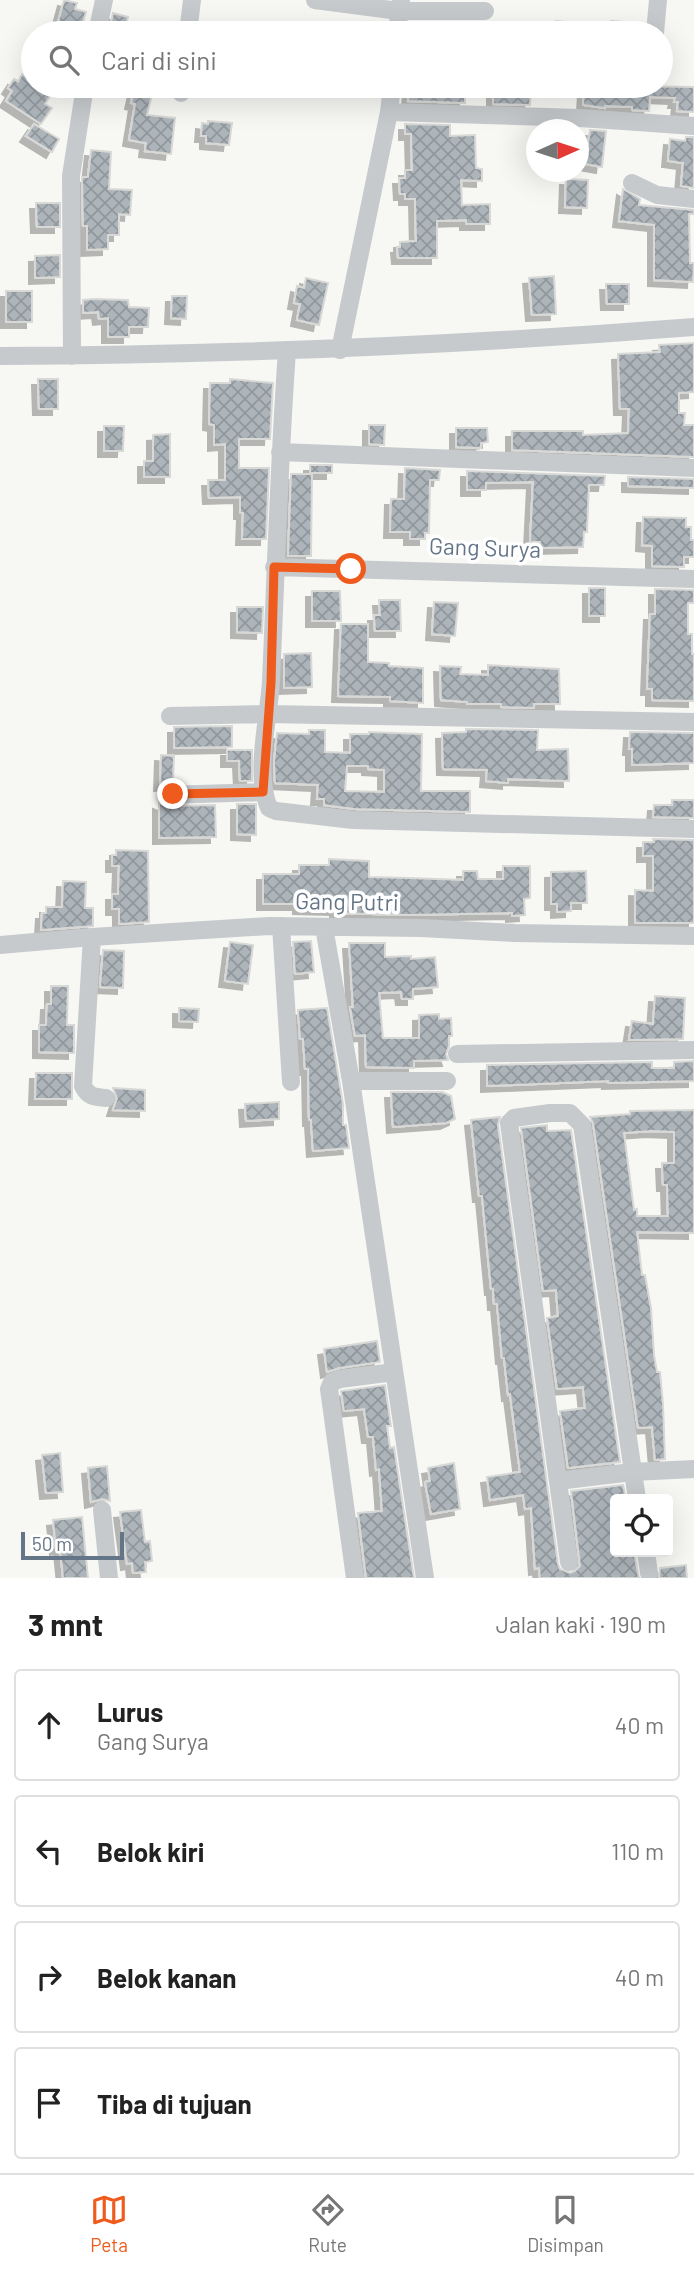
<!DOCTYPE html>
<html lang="id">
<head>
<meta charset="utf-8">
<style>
  :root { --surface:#fff; --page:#f6f6f6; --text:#222; --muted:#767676; --line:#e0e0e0; --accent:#ef5b1c }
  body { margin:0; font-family:Barlow,sans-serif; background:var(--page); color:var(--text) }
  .controls { position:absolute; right:21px; bottom:21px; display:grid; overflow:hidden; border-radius:7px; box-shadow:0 7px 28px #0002 }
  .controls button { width:63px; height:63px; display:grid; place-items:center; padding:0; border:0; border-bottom:2px solid var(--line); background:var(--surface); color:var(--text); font:35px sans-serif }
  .compass { position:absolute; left:526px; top:119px; width:63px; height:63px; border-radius:50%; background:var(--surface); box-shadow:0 7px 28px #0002; rotate:87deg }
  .scale { position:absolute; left:21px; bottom:18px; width:103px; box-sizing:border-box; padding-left:7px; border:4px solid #647587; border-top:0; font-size:19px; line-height:24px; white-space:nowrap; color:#647587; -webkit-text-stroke:5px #fff; paint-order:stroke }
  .stop { position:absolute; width:21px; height:21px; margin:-16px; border:5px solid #ef5b1c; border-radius:50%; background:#fff }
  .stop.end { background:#ef5b1c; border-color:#fff; box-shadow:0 2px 7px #0008 }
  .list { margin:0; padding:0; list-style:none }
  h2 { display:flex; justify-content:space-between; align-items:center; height:91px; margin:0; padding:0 28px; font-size:30px }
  h2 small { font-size:23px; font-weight:400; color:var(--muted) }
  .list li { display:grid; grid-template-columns:46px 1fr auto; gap:21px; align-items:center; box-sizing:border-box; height:112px; margin:0 14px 14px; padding:0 14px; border:2px solid var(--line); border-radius:7px }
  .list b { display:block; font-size:26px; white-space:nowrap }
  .list p { margin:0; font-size:23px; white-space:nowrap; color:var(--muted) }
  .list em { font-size:23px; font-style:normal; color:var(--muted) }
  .icon { flex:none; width:38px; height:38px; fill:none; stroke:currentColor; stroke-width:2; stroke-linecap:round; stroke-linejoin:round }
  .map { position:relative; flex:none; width:694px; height:1578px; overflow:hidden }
  .search { position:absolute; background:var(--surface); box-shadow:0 7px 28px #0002; left:21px; right:21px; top:21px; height:77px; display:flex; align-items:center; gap:18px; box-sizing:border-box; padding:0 24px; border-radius:38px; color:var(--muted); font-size:26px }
  .sheet { height:595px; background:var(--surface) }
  nav { display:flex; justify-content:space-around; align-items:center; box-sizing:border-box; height:98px; border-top:2px solid var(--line); background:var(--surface); font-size:19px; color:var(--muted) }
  nav a { display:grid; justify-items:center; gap:4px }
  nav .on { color:var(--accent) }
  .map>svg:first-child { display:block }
</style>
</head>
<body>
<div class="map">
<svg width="694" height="1578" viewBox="0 0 694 1578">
  <defs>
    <pattern id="building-cross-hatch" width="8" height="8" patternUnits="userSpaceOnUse" patternTransform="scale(1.75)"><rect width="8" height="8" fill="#adb5bb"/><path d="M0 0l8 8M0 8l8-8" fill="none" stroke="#90989e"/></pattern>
    <filter id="shadow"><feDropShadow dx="-6" dy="6" stdDeviation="0" flood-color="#0004"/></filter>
  </defs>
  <rect width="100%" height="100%" fill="#f7f7f4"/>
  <!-- building -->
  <path fill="url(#building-cross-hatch)" stroke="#d8d9d6" stroke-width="2" fill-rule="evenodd" filter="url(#shadow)" d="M 64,0 L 77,3 L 75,9 L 86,12 L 81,29 L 58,22 Z
    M 113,13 L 128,17 L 124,33 L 109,33 Z
    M 556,21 L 573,23 L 571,33 L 555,33 Z
    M 611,21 L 623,22 L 622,33 L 610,33 Z
    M 22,74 L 33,81 L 33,86 L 40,86 L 52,93 L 45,104 L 52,108 L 41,124 L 6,101 L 12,91 L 8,88 L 14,79 L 18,82 Z
    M 135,86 L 154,86 L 147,115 L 175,118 L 171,154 L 145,151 L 146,143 L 129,140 L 135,104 L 131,103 Z
    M 409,86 L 465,86 L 465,103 L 408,101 Z
    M 493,86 L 531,86 L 530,105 L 493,104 Z
    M 633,86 L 694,87 L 694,112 L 677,111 L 678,102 L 674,102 L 675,98 L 650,97 L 649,111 L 632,110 L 632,107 L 605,106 L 605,108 L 583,105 L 584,89 L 633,91 Z
    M 208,121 L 232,123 L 229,145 L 206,143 L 206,136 L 201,136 L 202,123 L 208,124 Z
    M 34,124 L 59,139 L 52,152 L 26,136 Z
    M 405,124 L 450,125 L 450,136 L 475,135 L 476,168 L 482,169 L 482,181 L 461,180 L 462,205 L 490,204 L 490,224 L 466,224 L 466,220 L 437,221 L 437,258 L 398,258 L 397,247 L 400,247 L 400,242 L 416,241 L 415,199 L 405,199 L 405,194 L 400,194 L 399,178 L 405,178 L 405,170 L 412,170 L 411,134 L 405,134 Z
    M 590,130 L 606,131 L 602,167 L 585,164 Z
    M 686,137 L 694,137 L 694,188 L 681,186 L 683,163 L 668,161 L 670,139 L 685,141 Z
    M 91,150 L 111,152 L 109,189 L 132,190 L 130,215 L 119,214 L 119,235 L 108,235 L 108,249 L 87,250 L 87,226 L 83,226 L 82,177 L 88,177 Z
    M 566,179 L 588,180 L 587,208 L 565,207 Z
    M 623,189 L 640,199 L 639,205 L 694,210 L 694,214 L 689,214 L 690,263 L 694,263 L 693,282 L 654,280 L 654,225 L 619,221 Z
    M 36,203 L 60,203 L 60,227 L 37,227 Z
    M 60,255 L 60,277 L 35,278 L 35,256 Z
    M 554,276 L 556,314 L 532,315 L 529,278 Z
    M 306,278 L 328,283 L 319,325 L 297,320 L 300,304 L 294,303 L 297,286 L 304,288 Z
    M 606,284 L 629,284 L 629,304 L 607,304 Z
    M 6,291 L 32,291 L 32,322 L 6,322 Z
    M 172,296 L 187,296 L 186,319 L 171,318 Z
    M 94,299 L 128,300 L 129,307 L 149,308 L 148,327 L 129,327 L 129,337 L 108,337 L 108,318 L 99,319 L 98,312 L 83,313 L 83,300 Z
    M 694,343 L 694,392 L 679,393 L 679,413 L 685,413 L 684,425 L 694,425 L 694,457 L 512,450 L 512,431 L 583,431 L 583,435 L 628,433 L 629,409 L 620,409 L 618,354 L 660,352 L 659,345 Z
    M 38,379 L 58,379 L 58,409 L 39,409 Z
    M 230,379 L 273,383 L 270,439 L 239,439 L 239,468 L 269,468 L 266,539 L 242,539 L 243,513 L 240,513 L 240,497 L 209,498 L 208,480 L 225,480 L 225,444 L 214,445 L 214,425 L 209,424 L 210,383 L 230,383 Z
    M 369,425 L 385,425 L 384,445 L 369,444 Z
    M 104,426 L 124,426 L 123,451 L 104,451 Z
    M 456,428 L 487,428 L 488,442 L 481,443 L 481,448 L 456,447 Z
    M 170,434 L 170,477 L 144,477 L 144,461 L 153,461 L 153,435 Z
    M 310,465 L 332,465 L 332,473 L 310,473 Z
    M 405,468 L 440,470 L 439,480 L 430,480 L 429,533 L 425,533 L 425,539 L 410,539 L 410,532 L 390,532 L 391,499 L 404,499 Z
    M 467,471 L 605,476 L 604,485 L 589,485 L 587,532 L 584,532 L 583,547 L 539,548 L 540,542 L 530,542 L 533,482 L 486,483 L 486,490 L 467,490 Z
    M 291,474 L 312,474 L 311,556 L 288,556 Z
    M 628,477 L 694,479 L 694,488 L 628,486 Z
    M 643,517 L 686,518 L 686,527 L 691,527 L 691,540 L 694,540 L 694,557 L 684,557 L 684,567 L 652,566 L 652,546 L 642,545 Z
    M 589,588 L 605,588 L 605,616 L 589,616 Z
    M 655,589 L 694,590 L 694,603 L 688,603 L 688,634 L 692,634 L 692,654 L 694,654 L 694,701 L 652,700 L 652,689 L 647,689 L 650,614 L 655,614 Z
    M 312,591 L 340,591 L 341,621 L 312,621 Z
    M 379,600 L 400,600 L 401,631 L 375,631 L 374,615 L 380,615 Z
    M 434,602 L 458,603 L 455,636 L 432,634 Z
    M 237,607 L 263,607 L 262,633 L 237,632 Z
    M 341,624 L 368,624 L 368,662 L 389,663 L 389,666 L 423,668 L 423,703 L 390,701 L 390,697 L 338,696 Z
    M 311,653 L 312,687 L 284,688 L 284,654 Z
    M 488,665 L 559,669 L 560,704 L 534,704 L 534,708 L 501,707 L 501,704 L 467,704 L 467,702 L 441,700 L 440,666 L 461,667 L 460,674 L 488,675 Z
    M 232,726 L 232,747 L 174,748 L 174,727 Z
    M 466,729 L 538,730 L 537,750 L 568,749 L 569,781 L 508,779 L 508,783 L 486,781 L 487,770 L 443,769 L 442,733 L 466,732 Z
    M 309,730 L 325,730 L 325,752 L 350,753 L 350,734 L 369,734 L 369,732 L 422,734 L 421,791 L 470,791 L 470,812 L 354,809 L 324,805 L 324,799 L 317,799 L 318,785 L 275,783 L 274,762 L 277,733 L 309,734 ZM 347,766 L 368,766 L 368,769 L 384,770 L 384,792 L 345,791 Z
    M 630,732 L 694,733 L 694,763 L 632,765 L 632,749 L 629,749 Z
    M 227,750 L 252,750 L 252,781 L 240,781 L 239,761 L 227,761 Z
    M 161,755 L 174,756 L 173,783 L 160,785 Z
    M 672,800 L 694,800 L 694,818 L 653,817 L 654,805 L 672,805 Z
    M 159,803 L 166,806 L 215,805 L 216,837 L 159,838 Z
    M 237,804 L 256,804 L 256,835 L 237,834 Z
    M 653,839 L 694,840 L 694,923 L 635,923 L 635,890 L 653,891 L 653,856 L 643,856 L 643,842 L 654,842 Z
    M 116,850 L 148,851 L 149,922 L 119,924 L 119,909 L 112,909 L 112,894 L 118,894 L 119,866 L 112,866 L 112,855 L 116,855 Z
    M 329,859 L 369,861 L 369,877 L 409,878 L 463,880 L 463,871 L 477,871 L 478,879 L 503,879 L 503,866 L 530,866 L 530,898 L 524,899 L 525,915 L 512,916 L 512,913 L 408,915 L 336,913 L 336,909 L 299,908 L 299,904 L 263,904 L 263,874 L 299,874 L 299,865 L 329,865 Z
    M 586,871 L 587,903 L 571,903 L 571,911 L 557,912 L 557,904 L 551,904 L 551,872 Z
    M 63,881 L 86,882 L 85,908 L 93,908 L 93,926 L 41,930 L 42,913 L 46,913 L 46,907 L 62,907 Z
    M 311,941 L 314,972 L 295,974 L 293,942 Z
    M 230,942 L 253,945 L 248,984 L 225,981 Z
    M 349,943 L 385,943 L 385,957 L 411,956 L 411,959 L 435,957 L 438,987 L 413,989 L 413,999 L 402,999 L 401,992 L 379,993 L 383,1038 L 419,1038 L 419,1015 L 439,1014 L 439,1019 L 451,1018 L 452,1036 L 449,1036 L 449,1046 L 446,1054 L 448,1060 L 414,1061 L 414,1068 L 366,1067 L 365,1035 L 355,1036 L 350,1007 L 353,1007 Z
    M 103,950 L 124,951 L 123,988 L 100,987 Z
    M 51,986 L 68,986 L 67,1025 L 74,1025 L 74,1053 L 39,1052 L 39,1025 L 46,1025 L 47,1004 L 51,1004 Z
    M 655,996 L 685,998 L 683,1039 L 629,1040 L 632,1021 L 653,1024 Z
    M 179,1008 L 199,1009 L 198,1022 L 179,1021 Z
    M 327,1008 L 343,1104 L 343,1125 L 346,1125 L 349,1148 L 313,1151 L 311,1120 L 309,1120 L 308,1069 L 305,1069 L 303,1039 L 300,1039 L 298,1010 Z
    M 694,1061 L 694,1081 L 608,1083 L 608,1081 L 487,1086 L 487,1065 L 652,1062 L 652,1068 L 674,1068 L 674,1062 Z
    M 36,1073 L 72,1073 L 72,1099 L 35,1099 Z
    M 113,1088 L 145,1090 L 145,1111 L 113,1110 L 117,1098 Z
    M 391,1092 L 442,1092 L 451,1096 L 455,1119 L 446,1123 L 393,1127 Z
    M 279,1102 L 279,1119 L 246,1121 L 245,1104 Z
    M 694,1110 L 694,1233 L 637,1232 L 642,1275 L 645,1275 L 651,1308 L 654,1355 L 657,1372 L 660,1372 L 663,1404 L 665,1459 L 655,1460 L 652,1427 L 638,1428 L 593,1123 L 590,1117 L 630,1114 L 630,1111 ZM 652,1131 L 674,1132 L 674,1163 L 662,1163 L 663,1185 L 667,1185 L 668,1216 L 637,1216 L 637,1209 L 634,1210 L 624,1133 Z
    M 500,1117 L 498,1125 L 558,1564 L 560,1569 L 570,1573 L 575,1571 L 580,1566 L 571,1491 L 623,1485 L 626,1499 L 615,1499 L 615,1552 L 634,1552 L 639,1578 L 540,1578 L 539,1568 L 535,1569 L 531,1508 L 525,1509 L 523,1495 L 490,1500 L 487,1477 L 520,1472 L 510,1394 L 508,1395 L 504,1358 L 502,1358 L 497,1304 L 494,1304 L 493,1289 L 491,1289 L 482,1196 L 479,1196 L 471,1120 Z
    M 547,1125 L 547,1131 L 571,1130 L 620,1462 L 568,1468 L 560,1411 L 585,1408 L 583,1387 L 557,1389 L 547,1318 L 558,1316 L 556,1290 L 543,1291 L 521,1128 Z
    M 377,1341 L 380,1362 L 339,1368 L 327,1372 L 324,1349 Z
    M 385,1385 L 391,1426 L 387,1426 L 390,1448 L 394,1447 L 414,1578 L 366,1578 L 358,1513 L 382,1511 L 379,1469 L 376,1470 L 373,1437 L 368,1437 L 364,1409 L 344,1411 L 341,1391 Z
    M 60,1453 L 63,1492 L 46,1493 L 42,1455 Z
    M 454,1463 L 460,1509 L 431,1514 L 425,1482 L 430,1481 L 428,1468 Z
    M 107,1466 L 110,1501 L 102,1499 L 91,1502 L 88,1468 Z
    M 141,1510 L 145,1542 L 150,1541 L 152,1561 L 145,1562 L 146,1572 L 133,1573 L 132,1563 L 127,1564 L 120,1512 Z
    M 82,1517 L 88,1578 L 63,1578 L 60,1548 L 56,1549 L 53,1520 Z
    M 686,1565 L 687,1578 L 659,1578 L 660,1568 Z"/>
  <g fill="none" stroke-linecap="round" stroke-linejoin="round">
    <!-- minor -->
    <path stroke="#c6cacd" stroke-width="18" d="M 315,0 L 399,11 L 485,11
      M 97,33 L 104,0
      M 188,33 L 192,0
      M 397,33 L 401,0
      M 655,33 L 658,0
      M 181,93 L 181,86
      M 389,112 L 580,118 L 694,126
      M 632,183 L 657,195 L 694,199
      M 340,350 L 389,112 L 392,86
      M 287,351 C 279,461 276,571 271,681 C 269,719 254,772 269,808 L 276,811 L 353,820 L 694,829
      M 0,356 C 232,355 463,345 694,327
      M 72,356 L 71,176 L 85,86
      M 280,452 L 694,468
      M 274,567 L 694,579
      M 170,716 L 268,714 L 694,722
      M 166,795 L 263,792
      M 281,926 L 291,1082
      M 324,927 L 351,1081 L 425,1578
      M 92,937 L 83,1086 C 88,1097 95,1097 106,1098
      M 0,945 L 92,937 L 269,926 L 421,928 L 515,933 L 694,936
      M 457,1054 L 694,1050
      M 351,1081 L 447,1081
      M 558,1481 L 632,1472 L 694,1469
      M 102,1510 L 109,1578
      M 646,1552 L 649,1573
      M 569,1562 L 509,1123 L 514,1118 L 550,1113 L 570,1113 L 582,1125 L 637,1499
      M 355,1578 L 329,1389 L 332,1382 L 340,1379 L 394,1372"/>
  </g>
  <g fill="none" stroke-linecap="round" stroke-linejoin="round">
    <!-- route -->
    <path stroke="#ef5b1c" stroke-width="9" d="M 173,794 L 263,792 L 271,683 L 274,567 L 351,569"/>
  </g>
  <g text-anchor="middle" stroke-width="7" stroke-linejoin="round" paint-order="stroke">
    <!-- street labels -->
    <g font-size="23" fill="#647587" stroke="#fff">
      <text transform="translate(485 548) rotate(2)" y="8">Gang Surya</text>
      <text transform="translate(347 902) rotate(1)" y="8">Gang Putri</text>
    </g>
  </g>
</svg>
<div class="controls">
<button><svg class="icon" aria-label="locate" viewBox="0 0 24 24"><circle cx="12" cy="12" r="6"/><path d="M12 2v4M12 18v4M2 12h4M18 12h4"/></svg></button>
</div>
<svg class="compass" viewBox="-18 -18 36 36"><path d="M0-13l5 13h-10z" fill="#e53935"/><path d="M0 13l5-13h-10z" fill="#767676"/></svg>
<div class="scale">50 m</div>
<div class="stop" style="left:351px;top:569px"></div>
<div class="stop end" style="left:173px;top:794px"></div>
<div class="search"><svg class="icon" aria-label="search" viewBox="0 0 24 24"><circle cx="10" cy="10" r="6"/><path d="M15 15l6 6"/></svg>Cari di sini</div>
</div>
<section class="sheet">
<h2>3 mnt<small>Jalan kaki · 190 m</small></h2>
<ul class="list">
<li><svg class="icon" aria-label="ahead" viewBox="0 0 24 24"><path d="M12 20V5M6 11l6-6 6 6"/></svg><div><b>Lurus</b><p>Gang Surya</p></div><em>40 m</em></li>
<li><svg class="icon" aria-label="left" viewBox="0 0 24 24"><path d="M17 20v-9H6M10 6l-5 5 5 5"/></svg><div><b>Belok kiri</b></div><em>110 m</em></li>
<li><svg class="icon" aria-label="right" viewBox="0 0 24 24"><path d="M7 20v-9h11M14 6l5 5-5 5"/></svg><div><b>Belok kanan</b></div><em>40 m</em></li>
<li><svg class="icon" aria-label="arrive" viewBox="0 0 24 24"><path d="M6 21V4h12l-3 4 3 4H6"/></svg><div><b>Tiba di tujuan</b></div></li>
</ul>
</section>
<nav>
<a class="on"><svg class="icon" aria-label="map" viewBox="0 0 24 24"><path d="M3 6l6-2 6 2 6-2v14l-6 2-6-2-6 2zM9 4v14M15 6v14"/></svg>Peta</a>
<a><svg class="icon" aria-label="directions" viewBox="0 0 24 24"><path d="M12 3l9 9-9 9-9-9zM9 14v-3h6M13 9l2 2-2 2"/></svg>Rute</a>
<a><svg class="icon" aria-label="saved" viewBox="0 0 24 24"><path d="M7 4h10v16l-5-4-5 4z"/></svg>Disimpan</a>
</nav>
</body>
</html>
